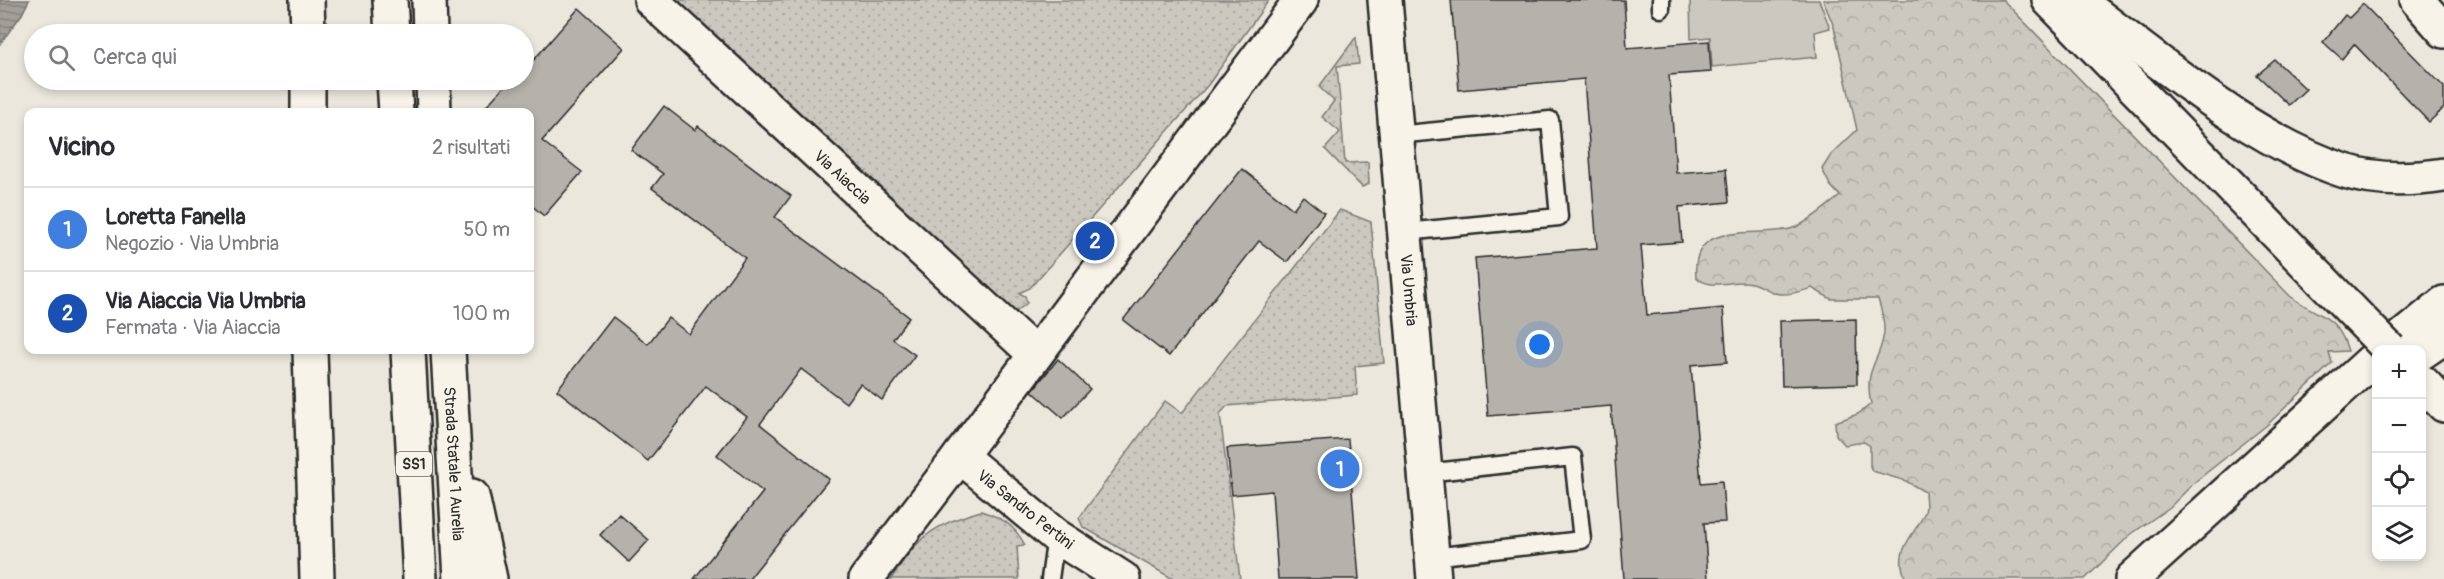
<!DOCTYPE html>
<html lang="it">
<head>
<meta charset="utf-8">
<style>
  :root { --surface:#fff; --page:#f2f2f3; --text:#2b2b33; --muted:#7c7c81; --line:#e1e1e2; --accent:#b45309 }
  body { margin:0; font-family:Pangolin,sans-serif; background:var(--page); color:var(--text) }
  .controls { position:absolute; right:18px; bottom:18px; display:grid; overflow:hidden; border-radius:12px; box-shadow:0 3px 9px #0003 }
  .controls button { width:54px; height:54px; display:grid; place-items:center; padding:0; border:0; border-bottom:2px solid var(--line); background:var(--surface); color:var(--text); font:30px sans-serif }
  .you { position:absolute; left:1540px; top:345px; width:21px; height:21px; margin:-15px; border:4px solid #fff; border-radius:50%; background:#1a73e8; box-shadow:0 0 0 9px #1a73e833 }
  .badge { display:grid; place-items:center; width:39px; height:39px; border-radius:50%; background:var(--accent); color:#fff; font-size:20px; font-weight:700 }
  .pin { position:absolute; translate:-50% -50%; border:3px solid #fff; box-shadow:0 2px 6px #0006 }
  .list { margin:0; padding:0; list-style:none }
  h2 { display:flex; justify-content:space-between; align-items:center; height:78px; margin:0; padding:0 24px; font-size:26px }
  h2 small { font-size:20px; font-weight:400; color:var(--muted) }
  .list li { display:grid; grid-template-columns:39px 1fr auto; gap:18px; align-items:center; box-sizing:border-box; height:84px; padding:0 24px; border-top:2px solid var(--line) }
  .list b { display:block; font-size:22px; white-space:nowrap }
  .list p { margin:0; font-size:20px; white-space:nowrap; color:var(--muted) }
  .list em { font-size:20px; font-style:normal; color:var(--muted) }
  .icon { flex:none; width:33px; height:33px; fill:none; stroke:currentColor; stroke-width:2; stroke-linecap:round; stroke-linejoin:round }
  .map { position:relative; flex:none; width:2444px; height:579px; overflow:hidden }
  .search { position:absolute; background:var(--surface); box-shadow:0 3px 9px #0003; left:24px; top:24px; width:510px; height:66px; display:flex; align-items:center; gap:15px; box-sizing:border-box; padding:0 21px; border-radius:33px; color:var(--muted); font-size:22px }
  .panel { position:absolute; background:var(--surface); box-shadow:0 3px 9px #0003; left:24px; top:108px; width:510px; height:246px; border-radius:12px }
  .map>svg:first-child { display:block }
</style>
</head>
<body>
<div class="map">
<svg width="2444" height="579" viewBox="0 0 2444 579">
  <defs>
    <pattern id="grass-dots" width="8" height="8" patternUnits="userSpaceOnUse" patternTransform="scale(1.5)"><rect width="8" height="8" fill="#cbc8bf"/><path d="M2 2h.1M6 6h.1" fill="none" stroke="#aeaca4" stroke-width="1.8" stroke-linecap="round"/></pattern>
    <pattern id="forest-crowns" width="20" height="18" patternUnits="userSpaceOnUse" patternTransform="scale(1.5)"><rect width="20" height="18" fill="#cbc8bf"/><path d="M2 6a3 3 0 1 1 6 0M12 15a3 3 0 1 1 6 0" fill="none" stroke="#aeaca4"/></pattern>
    <pattern id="water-rules" width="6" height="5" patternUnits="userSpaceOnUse" patternTransform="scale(1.5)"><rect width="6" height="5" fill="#a29f98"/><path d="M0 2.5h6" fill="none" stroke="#84827c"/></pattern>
  </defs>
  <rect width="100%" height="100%" fill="#ebe7dd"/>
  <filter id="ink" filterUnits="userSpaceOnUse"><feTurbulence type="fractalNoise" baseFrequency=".0167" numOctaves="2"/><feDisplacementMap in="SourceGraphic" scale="12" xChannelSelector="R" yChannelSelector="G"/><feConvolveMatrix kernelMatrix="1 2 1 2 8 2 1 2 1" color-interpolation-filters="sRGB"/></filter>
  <g filter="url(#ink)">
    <!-- grass -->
    <path fill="url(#grass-dots)" stroke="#7b7a75" stroke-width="1.5" d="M 665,0 L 1269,0 L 1208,85 L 1030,288 L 1019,293 L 1025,296 L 1027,303 L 1012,315 Z
      M 1356,37 L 1359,64 L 1337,66 L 1345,163 L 1368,162 L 1369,184 L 1362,187 L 1325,149 L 1340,132 L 1322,117 L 1334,101 L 1319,87 Z
      M 1340,210 L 1371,222 L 1384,363 L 1355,366 L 1357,395 L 1227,406 L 1220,414 L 1240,579 L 1173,579 L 1083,527 L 1079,518 L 1165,401 L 1182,413 Z
      M 981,511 C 1003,518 1014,525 1025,545 L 1017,546 L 1019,579 L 891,579 C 919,537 931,525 981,511 Z"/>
    <!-- forest -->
    <path fill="url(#forest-crowns)" stroke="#7b7a75" stroke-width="1.5" d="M 1823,0 L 2003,0 L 2290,296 C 2317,317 2337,313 2348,351 L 2329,352 L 2332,363 L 2267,425 L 2196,481 L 2170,507 L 2130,535 L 2085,579 L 1906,579 C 1892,549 1915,536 1925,512 C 1927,506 1925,498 1925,492 L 1906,481 L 1872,471 L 1870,466 L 1870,446 L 1864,442 L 1845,445 L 1836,435 L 1835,422 L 1858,414 L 1871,404 C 1863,366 1881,362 1884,332 C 1885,320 1881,310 1878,299 L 1831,299 L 1812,288 C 1802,291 1791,295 1780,294 C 1767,293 1759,282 1745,282 C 1729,281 1709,290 1696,277 C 1690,216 1759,240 1793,228 C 1807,224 1828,205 1840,196 L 1830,185 L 1822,169 L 1831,155 L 1857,130 L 1834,27 Z"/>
    <!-- garden -->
    <path fill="#cbc8bf" stroke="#7b7a75" stroke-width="1.5" d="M 1690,0 L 1819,0 L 1830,28 L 1815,32 L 1817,57 L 1712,67 L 1710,37 L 1691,39 Z"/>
    <!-- water -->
    <path fill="url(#water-rules)" stroke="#72716c" stroke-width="1.5" d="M 0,0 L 29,0 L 22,14 L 0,44 Z"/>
    <!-- building -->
    <path fill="#b5b2ab" stroke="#2b2b2b" stroke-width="1.5" d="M 1451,0 L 1624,0 L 1627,48 L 1709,41 L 1711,72 L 1669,75 L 1676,173 L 1726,169 L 1729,202 L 1679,207 L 1682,242 L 1641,245 L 1647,315 L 1723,308 L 1727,362 L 1691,365 L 1701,483 L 1722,481 L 1725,522 L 1704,523 L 1708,579 L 1624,579 L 1611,406 L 1488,416 L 1475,258 L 1597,248 L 1584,79 L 1459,90 Z
      M 2363,4 L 2444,87 L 2444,108 L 2429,122 L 2354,44 L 2342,59 L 2323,42 L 2345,15 L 2349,18 Z
      M 579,8 L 624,48 L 542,141 L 582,172 L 544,216 L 530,204 L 530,112 L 481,112 L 510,80 L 524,80 L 524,71 Z
      M 2275,60 L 2306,89 L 2289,105 L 2257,75 Z
      M 664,106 L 695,130 L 698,126 L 791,196 L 775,217 L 909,317 L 893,339 L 915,355 L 882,400 L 860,384 L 846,403 L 801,369 L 760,424 L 829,479 L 749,579 L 694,579 L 763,492 L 717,455 L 747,417 L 706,386 L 648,461 L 557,390 L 613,317 L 648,344 L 668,318 L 689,334 L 745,258 L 652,188 L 663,174 L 631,150 Z
      M 1242,169 L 1293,209 L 1303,196 L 1324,213 L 1287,262 L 1259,241 L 1169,356 L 1123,320 Z
      M 1856,319 L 1857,384 L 1782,386 L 1780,321 Z
      M 1058,359 L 1090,389 L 1063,418 L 1032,391 Z
      M 1348,439 L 1359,579 L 1278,579 L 1272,491 L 1232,495 L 1227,448 Z
      M 619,514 L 649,540 L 629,562 L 600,535 Z"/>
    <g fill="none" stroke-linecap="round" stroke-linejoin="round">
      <!-- lane casing -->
      <g stroke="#2b2b2b" stroke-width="21">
        <path id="lane" d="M 1661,0 L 1661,9
          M 1396,135 L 1550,120 L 1559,217 L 1405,232
          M 1425,473 L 1573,457 L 1582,540 L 1432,557
          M 1050,579 L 1056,536"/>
      </g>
      <!-- street casing -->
      <g stroke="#2b2b2b" stroke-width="38">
        <g id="street">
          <path d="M 307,0 L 308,34"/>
          <path id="s1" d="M 651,0 L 1035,354"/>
          <path id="s2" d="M 1385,0 L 1434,579"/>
          <path d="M 2417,0 L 2444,31"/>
          <path d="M 308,80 L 308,112"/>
          <path d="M 310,350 L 317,579"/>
          <path d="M 866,579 L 960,456"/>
        </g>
      </g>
      <!-- secondary casing -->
      <g stroke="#2b2b2b" stroke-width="38">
        <path id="secondary" d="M 1123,579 L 1056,536 L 960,456 L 1301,0"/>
      </g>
      <!-- highway casing -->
      <g stroke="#2b2b2b" stroke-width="38">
        <g id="highway">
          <path d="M 390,0 L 392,34"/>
          <path d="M 429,0 L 430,34"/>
          <path d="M 2049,0 L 2322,280"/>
          <path d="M 2077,0 C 2156,58 2251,141 2345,171 C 2376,181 2412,180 2444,175"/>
          <path d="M 394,80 L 396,112"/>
          <path d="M 433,80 L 434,112"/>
          <path d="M 408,350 L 420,579"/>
          <path id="s3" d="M 448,350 L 461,579"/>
          <path d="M 2386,350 L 2444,303"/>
          <path d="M 2422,352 L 2444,337"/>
          <path d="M 2422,382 L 2444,405"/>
          <path d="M 472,496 L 490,579"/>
          <path d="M 2132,579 L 2376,357"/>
        </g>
      </g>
      <!-- lane -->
      <use href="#lane" stroke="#f7f3e8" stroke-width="16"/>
      <!-- street -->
      <use href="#street" stroke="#f7f3e8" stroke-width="33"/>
      <!-- secondary -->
      <use href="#secondary" stroke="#f7f3e8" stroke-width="33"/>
      <!-- highway -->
      <use href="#highway" stroke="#f7f3e8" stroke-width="33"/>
      <!-- highway-bridge casing -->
      <g stroke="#2b2b2b" stroke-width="38" stroke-linecap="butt">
        <path id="highway-bridge" d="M 2322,280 L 2390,350"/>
      </g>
      <!-- highway-bridge -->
      <use href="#highway-bridge" stroke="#f7f3e8" stroke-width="33"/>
    </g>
  </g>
  <g text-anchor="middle" stroke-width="4.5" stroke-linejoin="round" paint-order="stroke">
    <!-- shield labels -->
    <rect fill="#f7f3e8" stroke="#686764" stroke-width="1.5" x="396" y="452" width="36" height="24" rx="4.5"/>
    <g font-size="15" font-weight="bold" fill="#2b2b2b">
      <text x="414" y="469">SS1</text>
    </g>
    <!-- street labels -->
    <g font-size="16" fill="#2b2b2b" stroke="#f7f3e8">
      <text dy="6" stroke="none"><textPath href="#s1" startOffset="261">Via Aiaccia</textPath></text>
      <text dy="6" stroke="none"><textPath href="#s2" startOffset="291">Via Umbria</textPath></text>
      <text dy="6" stroke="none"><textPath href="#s3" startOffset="114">Strada Statale 1 Aurelia</textPath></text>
      <text transform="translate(1026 509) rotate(38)" y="6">Via Sandro Pertini</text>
    </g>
  </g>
</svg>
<div class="controls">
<button>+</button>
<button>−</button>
<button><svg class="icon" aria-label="locate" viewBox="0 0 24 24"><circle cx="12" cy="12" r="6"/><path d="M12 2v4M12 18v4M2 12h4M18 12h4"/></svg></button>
<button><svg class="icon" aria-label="layers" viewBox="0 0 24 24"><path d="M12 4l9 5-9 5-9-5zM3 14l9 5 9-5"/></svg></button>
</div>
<div class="you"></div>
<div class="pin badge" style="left:1340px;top:469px;background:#3f7fe0">1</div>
<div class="pin badge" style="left:1095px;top:241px;background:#1a4fb4">2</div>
<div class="search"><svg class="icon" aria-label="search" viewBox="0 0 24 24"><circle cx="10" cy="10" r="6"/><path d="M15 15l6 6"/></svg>Cerca qui</div>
<section class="panel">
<h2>Vicino<small>2 risultati</small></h2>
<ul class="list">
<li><span class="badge" style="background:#3f7fe0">1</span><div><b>Loretta Fanella</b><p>Negozio · Via Umbria</p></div><em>50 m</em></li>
<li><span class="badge" style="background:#1a4fb4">2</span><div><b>Via Aiaccia Via Umbria</b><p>Fermata · Via Aiaccia</p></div><em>100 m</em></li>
</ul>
</section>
</div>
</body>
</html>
